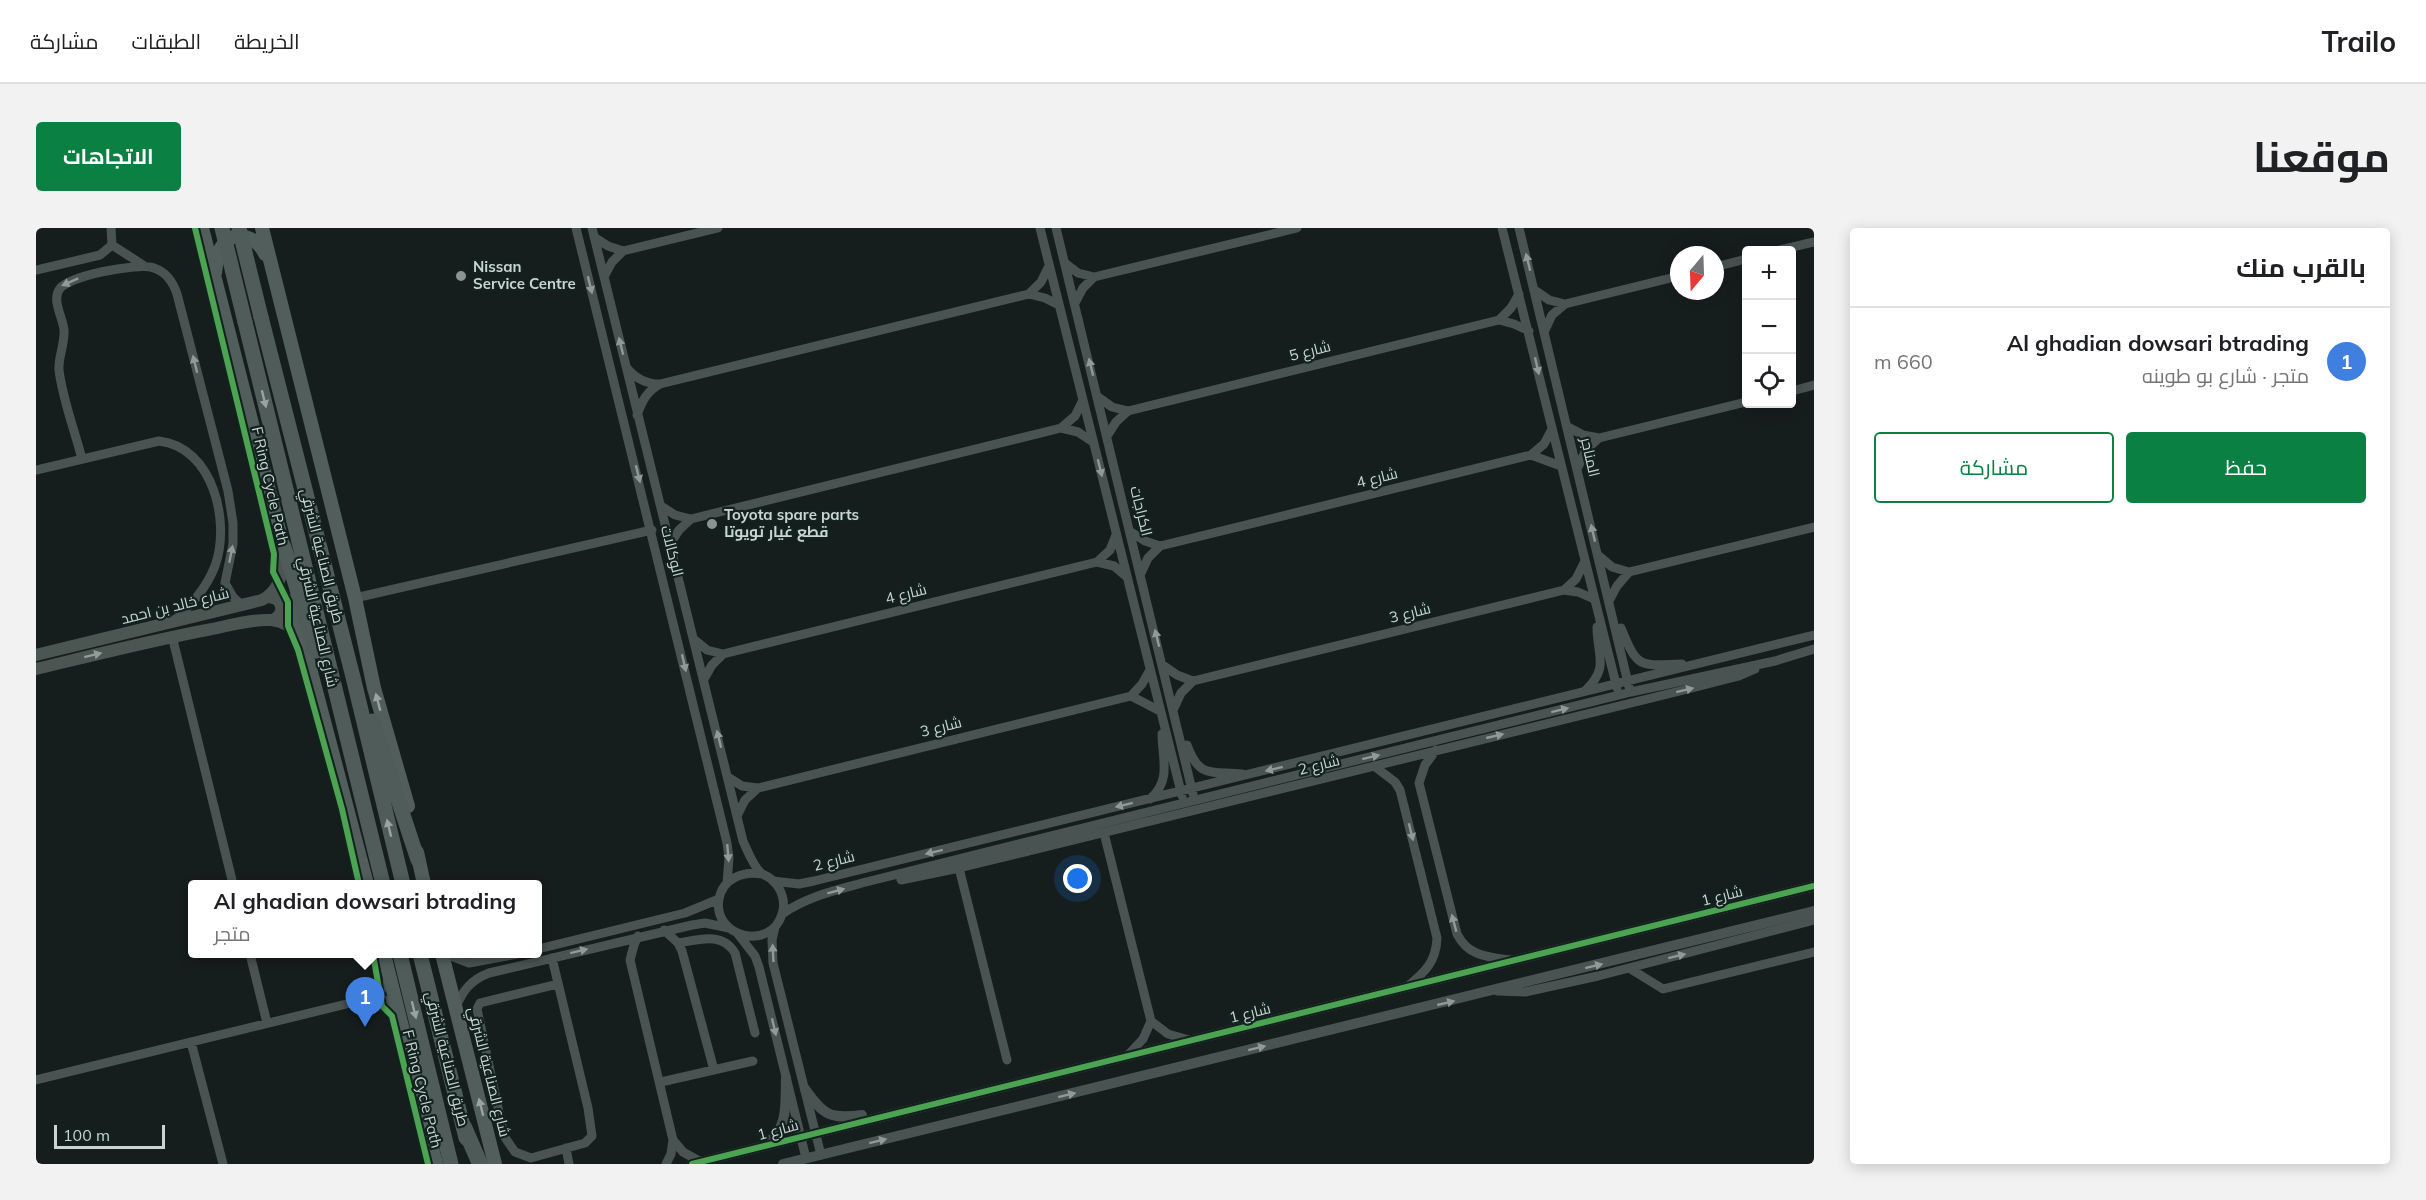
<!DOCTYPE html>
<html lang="ar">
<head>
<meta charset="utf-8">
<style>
  :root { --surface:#fff; --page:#f2f2f2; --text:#202124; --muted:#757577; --line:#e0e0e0; --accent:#0b8043 }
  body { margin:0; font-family:Mulish,Cairo,sans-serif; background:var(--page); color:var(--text); direction:rtl }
  .controls { position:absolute; right:18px; top:18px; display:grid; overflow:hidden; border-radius:6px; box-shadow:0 3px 15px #0003 }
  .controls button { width:54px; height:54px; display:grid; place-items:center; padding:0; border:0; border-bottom:2px solid var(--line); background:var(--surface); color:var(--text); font:30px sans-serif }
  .compass { position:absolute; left:1634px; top:18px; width:54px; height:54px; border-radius:50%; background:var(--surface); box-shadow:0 3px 15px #0003; rotate:199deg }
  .scale { position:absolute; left:18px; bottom:15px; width:111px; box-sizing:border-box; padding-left:6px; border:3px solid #cbd4d2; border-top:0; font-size:16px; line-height:21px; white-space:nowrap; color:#cbd4d2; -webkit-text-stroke:4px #12221f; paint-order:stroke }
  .you { position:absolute; left:1042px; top:651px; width:21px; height:21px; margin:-15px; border:4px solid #fff; border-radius:50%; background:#1a73e8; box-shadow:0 0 0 9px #1a73e833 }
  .badge { display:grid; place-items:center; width:39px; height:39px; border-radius:50%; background:var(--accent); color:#fff; font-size:20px; font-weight:700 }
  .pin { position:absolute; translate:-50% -50px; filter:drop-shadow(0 2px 3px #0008) }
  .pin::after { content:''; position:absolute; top:32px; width:21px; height:18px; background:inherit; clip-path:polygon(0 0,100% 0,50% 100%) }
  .popup { position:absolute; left:152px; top:652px; width:354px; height:78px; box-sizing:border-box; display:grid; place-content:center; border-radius:6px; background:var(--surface); filter:drop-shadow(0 2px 4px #0005); font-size:20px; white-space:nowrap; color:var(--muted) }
  .popup b { font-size:22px; color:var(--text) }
  .popup::after { content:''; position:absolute; left:50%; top:100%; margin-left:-12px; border:12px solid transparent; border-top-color:var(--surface) }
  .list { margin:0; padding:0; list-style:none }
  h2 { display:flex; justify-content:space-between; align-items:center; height:78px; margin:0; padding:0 24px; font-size:26px }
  h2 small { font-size:20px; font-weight:400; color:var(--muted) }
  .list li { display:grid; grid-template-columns:39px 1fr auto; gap:18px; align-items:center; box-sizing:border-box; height:108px; padding:0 24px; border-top:2px solid var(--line) }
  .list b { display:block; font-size:22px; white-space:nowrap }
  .list p { margin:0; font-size:20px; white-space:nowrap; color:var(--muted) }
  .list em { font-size:20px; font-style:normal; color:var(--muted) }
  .actions { display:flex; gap:12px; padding:18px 24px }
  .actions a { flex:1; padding:14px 0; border:2px solid var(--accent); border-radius:6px; text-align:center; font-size:21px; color:var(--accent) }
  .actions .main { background:var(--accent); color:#fff }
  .icon { flex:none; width:33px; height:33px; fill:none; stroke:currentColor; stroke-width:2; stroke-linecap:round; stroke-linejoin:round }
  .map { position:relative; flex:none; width:1778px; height:936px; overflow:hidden; direction:ltr; border-radius:6px }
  header { display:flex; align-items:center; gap:36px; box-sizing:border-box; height:84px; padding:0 30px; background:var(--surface); border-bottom:2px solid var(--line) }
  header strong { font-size:28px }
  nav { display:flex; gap:33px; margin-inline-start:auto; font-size:21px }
  .intro { display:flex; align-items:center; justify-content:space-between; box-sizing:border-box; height:144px; padding:0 36px }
  h1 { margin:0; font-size:42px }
  .button { padding:15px 27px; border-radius:6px; background:var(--accent); color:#fff; font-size:21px; font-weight:700 }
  main { display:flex; gap:36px; padding:0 36px }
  aside { flex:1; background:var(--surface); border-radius:6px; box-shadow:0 3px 15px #0003 }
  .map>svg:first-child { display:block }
</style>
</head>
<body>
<header>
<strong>Trailo</strong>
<nav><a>الخريطة</a><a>الطبقات</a><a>مشاركة</a></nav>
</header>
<div class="intro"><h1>موقعنا</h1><a class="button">الاتجاهات</a></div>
<main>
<aside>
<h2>بالقرب منك<small></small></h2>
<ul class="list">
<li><span class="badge" style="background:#3f7fe0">1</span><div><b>Al ghadian dowsari btrading</b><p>متجر · شارع بو طوينه</p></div><em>660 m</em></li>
</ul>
<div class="actions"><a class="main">حفظ</a><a>مشاركة</a></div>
</aside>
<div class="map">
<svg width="1778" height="936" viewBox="0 0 1778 936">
  <rect width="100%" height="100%" fill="#161e1d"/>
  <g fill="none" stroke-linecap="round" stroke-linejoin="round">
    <!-- minor -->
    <path stroke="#495351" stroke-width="9" d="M 75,0 L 76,17
      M 540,0 L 691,615 L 693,630 L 691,655
      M 556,0 L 707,613 C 712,624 717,638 725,645 C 729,648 734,649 737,653 C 746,661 750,675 746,686 C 735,724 676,709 683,671 C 687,650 707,643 726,646
      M 1004,0 L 1146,568
      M 1020,0 L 1157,566
      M 1466,0 L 1581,460
      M 1483,0 L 1593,459
      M 558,9 L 572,18 L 587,23
      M 76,17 L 107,37
      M 1744,22 L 1778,14
      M 1029,35 L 1042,45 L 1058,49 L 1261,0
      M 1679,39 L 1710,31
      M 0,42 L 64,27 L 76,17
      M 568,49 L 576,34 L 587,23 L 682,0
      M 1500,63 L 1513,72 L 1529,76 L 1643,48
      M 993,66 L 1005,54 L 1013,38
      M 1039,75 L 1047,60 L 1058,49
      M 1463,92 L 1475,80 L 1483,66
      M 1509,102 L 1516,87 L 1529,76
      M 591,140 C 600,151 610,156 624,156 L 993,66 L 1009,70 L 1023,77
      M 1756,163 L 1778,157
      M 1062,169 L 1076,179 L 1092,183
      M 601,187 C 606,173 611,163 624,156
      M 1532,199 L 1547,207 L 1563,210 L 1710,174
      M 1025,200 L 1042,204 L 1057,214
      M 1071,208 L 1080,194 L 1092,183 L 1463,92 L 1478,96 L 1493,103
      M 1495,227 L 1525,238
      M 46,231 C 39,204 26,169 23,142 C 22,129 29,116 28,102 C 27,90 16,73 23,62 C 30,48 103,34 118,40 C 130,44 137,54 141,66 L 192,263 L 197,295 L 197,316 L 189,355 L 197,369 L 206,377
      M 1542,239 L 1550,222 L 1563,210
      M 0,242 L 123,213 C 177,219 195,294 179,338 C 170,361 155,377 138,393
      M 625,278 L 639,287 L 655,291
      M 1095,304 L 1109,313 L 1124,318
      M 634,316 L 643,302 L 655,291 L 1025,200 L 1039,188 L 1047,172
      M 1563,328 L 1576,339 L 1593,344 L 1778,299
      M 1061,334 L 1074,322 L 1080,307
      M 1105,345 L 1112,330 L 1124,318 L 1495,227 L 1508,216 L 1516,201
      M 1528,362 L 1540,351 L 1549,333
      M 319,370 L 616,302
      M 1573,373 L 1581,358 L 1593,344
      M 1585,400 C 1602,442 1603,437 1646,436
      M 136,408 L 197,656
      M 660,413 L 671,422 L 687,426 L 1061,334 L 1078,338 L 1091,349
      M 1128,438 L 1141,447 L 1157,453
      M 668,451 L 676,437 L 687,426
      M 1549,463 C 1574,439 1561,428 1561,399
      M 1095,468 L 1124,483
      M 1138,480 L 1145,465 L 1157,453 L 1528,362 L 1542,364 L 1558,371
      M 1151,517 C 1163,551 1176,543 1206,546
      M 1400,522 L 1389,537 L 1383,555 L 1421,706 C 1432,728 1451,729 1474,732
      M 1338,538 L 1359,554 L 1364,562 L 1401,710 C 1400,734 1389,744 1372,758
      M 692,549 L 706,558 L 722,560 L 1095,468 L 1106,456 L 1114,442
      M 1114,571 C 1136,552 1126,530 1126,506
      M 701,588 L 709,572 L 722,560
      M 1068,605 L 1115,793 L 1132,806 L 1153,812
      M 923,640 L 971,832
      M 865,652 L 923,640 L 1644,463 L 1703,448 L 1719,441
      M 737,653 L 763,656 L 778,653 L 1778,407
      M 746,686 C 772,668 801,662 830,654 L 1595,464 L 1739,433 L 1778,421
      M 739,699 L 736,712 L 737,735 L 785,927
      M 628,702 L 642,715 L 646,723 L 678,842
      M 702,706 L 719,728 L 723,739 L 770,930
      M 602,708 L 598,717 L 594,732 L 637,912 L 635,926 L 630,936
      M 642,715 C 662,712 686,703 699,725 L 719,805
      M 502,721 L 649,685 L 683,671
      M 214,726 L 231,795
      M 410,726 L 433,735 L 481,726
      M 516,730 L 552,880 L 556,908 L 549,915 L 495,930 L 479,924 L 468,908 L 441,781 L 444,775 L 522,756
      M 1593,740 L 1627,761 L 1778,724
      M 1461,763 L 1489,764 L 1562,748 L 1778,692
      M 339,769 L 354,751
      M 420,779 C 427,762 435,752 453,745 L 656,697 L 669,695 L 693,700
      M 155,814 L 187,936
      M 1093,826 L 1107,811 L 1115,793
      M 0,852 L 339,769 L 351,773 L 362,781
      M 625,854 L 717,833
      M 637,912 L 647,924 L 665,934
      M 530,920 L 533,936"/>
    <!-- tertiary -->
    <path stroke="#495351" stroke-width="10" d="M 769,861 C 788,888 794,891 826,887
      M 731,915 C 753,901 749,873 750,850
      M 656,936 L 1778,658
      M 747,936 L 1778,683"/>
    <!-- secondary -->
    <path stroke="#4b5653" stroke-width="12" d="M 232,369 L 241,371 C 248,379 246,387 237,392
      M 0,427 L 226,372 C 246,362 246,342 248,323
      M 0,441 C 58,427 117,412 176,401 C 195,397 216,391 235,392 C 248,393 258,400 266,410"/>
    <!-- primary -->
    <path stroke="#515e5b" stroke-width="14" d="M 166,0 L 250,329
      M 226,0 L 319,370 L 338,460 L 372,578
      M 179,45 C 180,36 181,25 187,17 C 199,0 222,10 229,26
      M 258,372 L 266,410 L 331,656
      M 381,624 L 388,656
      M 348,726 L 400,936
      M 406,726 L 459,936"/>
    <!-- trunk -->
    <path stroke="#4f5c5a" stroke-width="15" d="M 225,89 L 317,449 L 367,656
      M 209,94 L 347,656
      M 248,319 L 280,423
      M 336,493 L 382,632
      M 364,726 L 415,936
      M 384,726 L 430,910"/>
    <!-- motorway -->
    <path stroke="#4d5a58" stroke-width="16" d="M 428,899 L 444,936"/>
    <!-- trunk-bridge -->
    <path stroke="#4f5c5a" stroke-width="15" d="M 186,0 L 209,94
      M 203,0 L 225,89"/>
    <!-- cycleway casing -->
    <g stroke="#12221f" stroke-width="10">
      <path id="cycleway" d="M 159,0 L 238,326 L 237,344 L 252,374 L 252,398 L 262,422 L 306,581 L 323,656
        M 337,726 L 346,778 L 356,788 L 392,936
        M 656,936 L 1778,658"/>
    </g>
    <!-- cycleway -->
    <use href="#cycleway" stroke="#4ca352" stroke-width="6"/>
  </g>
  <!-- one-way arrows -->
  <defs><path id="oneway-solid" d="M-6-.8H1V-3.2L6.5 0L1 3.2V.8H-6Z" transform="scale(1.5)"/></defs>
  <g fill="#909a98">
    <use href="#oneway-solid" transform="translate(1492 34) rotate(-104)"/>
    <use href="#oneway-solid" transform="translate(34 54) rotate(156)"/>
    <use href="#oneway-solid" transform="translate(554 57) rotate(76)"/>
    <use href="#oneway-solid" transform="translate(585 118) rotate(-104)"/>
    <use href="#oneway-solid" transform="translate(159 136) rotate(-104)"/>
    <use href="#oneway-solid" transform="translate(1501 138) rotate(77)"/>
    <use href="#oneway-solid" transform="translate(1055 139) rotate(-104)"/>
    <use href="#oneway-solid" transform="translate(1064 240) rotate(76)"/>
    <use href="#oneway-solid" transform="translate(602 246) rotate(76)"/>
    <use href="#oneway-solid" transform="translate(1557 305) rotate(-103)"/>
    <use href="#oneway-solid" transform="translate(195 326) rotate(-79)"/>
    <use href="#oneway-solid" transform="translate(1121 410) rotate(-104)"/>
    <use href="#oneway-solid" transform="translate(648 435) rotate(77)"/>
    <use href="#oneway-solid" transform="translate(1649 462) rotate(-14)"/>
    <use href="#oneway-solid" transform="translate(1524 482) rotate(-14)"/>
    <use href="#oneway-solid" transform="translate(1459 508) rotate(-13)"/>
    <use href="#oneway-solid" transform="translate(683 511) rotate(-104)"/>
    <use href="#oneway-solid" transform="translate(1335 529) rotate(-14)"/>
    <use href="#oneway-solid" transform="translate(1238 541) rotate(166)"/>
    <use href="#oneway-solid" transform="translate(1088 577) rotate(166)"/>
    <use href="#oneway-solid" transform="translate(1375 604) rotate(76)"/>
    <use href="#oneway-solid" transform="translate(898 624) rotate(166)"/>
    <use href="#oneway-solid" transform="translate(692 625) rotate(85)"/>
    <use href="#oneway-solid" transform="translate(800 663) rotate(-15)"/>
    <use href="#oneway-solid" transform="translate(1418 695) rotate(-105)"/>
    <use href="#oneway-solid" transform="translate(543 723) rotate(-14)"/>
    <use href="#oneway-solid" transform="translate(737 725) rotate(-93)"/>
    <use href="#oneway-solid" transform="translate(1641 728) rotate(-14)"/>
    <use href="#oneway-solid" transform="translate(1558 738) rotate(-14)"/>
    <use href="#oneway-solid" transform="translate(1410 775) rotate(-13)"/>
    <use href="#oneway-solid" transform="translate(738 799) rotate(77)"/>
    <use href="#oneway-solid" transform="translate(1221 820) rotate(-14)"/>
    <use href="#oneway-solid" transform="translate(1031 867) rotate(-14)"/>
    <use href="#oneway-solid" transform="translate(842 913) rotate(-14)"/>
  </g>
  <g fill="#99a4a2">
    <use href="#oneway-solid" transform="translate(228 171) rotate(76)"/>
    <use href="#oneway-solid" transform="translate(353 600) rotate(-104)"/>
    <use href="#oneway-solid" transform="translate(378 782) rotate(76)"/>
  </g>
  <use fill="#919b99" href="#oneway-solid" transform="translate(57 427) rotate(-14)"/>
  <g fill="#9aa5a2">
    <use href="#oneway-solid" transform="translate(342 474) rotate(-105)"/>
    <use href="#oneway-solid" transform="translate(445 879) rotate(-104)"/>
  </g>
  <!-- markers -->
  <g fill="#8c9493" stroke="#12221f" stroke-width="2">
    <circle cx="425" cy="48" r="6"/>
    <circle cx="676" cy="296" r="6"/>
  </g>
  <g text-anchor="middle" stroke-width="4.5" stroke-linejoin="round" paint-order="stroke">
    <!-- poi labels -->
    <g font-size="15" font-weight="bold" fill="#cbd4d2" stroke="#12221f" text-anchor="start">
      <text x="437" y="44">Nissan<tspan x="437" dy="17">Service Centre</tspan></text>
      <text x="688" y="292">Toyota spare parts<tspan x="688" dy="17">قطع غيار تويوتا</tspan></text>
    </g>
    <!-- street labels -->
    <g font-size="15" fill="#cbd4d2" stroke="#12221f">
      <text transform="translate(1274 123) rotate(-14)" y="5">شارع 5</text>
      <text transform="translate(1554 229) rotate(77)" y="5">المناجر</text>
      <text transform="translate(1341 250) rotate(-14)" y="5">شارع 4</text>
      <text transform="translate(234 258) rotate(77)" y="5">F Ring Cycle Path</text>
      <text transform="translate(1105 283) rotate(76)" y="5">الكراجات</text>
      <text transform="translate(636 323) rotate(76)" y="5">الوكالات</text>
      <text transform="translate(286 328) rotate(76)" y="5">طريق الصناعية الشرقي</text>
      <text transform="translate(870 366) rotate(-14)" y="5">شارع 4</text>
      <text transform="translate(139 378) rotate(-14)" y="5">شارع خالد بن احمد</text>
      <text transform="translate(1374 385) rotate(-14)" y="5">شارع 3</text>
      <text transform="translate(282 394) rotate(77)" y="5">شارع الصناعية الشرقي</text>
      <text transform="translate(905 499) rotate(-14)" y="5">شارع 3</text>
      <text transform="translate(1283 537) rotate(-14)" y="5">شارع 2</text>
      <text transform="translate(798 633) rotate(-14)" y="5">شارع 2</text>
      <text transform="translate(1686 668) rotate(-14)" y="5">شارع 1</text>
      <text transform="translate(1214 785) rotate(-14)" y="5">شارع 1</text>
      <text transform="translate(411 831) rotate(76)" y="5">طريق الصناعية الشرقي</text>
      <text transform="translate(453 844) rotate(76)" y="5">شارع الصناعية الشرقي</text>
      <text transform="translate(386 861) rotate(76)" y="5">F Ring Cycle Path</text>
      <text transform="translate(742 902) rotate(-15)" y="5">شارع 1</text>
    </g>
  </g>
</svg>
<div class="controls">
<button>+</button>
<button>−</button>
<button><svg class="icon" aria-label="locate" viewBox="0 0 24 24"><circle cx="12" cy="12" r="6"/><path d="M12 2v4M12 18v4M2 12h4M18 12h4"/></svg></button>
</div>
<svg class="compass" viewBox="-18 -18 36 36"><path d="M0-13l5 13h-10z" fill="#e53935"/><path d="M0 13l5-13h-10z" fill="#757577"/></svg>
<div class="scale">100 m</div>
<div class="you"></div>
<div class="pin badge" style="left:329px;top:799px;background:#3f7fe0">1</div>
<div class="popup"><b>Al ghadian dowsari btrading</b>متجر</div>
</div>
</main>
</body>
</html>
